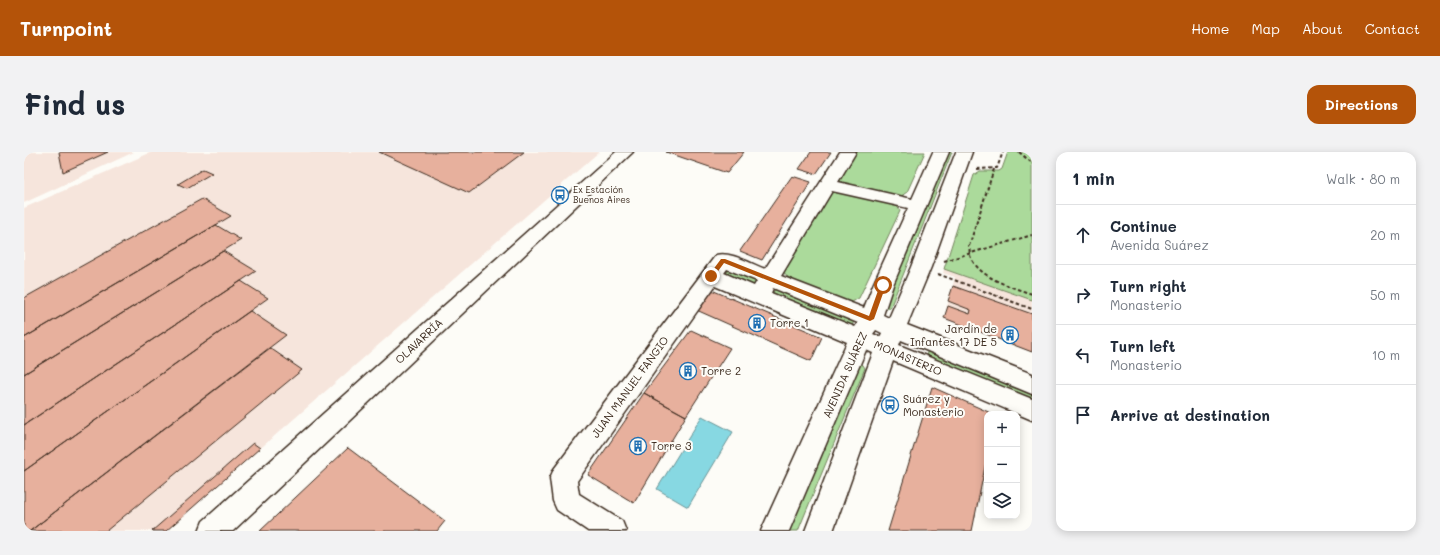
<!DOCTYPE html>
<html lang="en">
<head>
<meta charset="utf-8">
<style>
  :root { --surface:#fff; --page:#f2f2f3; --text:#1f2937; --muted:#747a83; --line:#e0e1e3; --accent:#b45309 }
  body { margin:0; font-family:Mali,sans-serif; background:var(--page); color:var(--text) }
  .controls { position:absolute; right:12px; bottom:12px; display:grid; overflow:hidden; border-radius:8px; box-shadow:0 2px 10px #0003 }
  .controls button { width:36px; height:36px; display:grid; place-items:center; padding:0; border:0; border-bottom:1px solid var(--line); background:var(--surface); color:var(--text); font:20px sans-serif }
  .stop { position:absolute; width:12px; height:12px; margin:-9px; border:3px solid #b45309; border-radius:50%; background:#fff }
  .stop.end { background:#b45309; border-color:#fff; box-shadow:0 1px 4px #0008 }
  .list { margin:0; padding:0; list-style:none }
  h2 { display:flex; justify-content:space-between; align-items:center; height:52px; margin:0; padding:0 16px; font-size:17px }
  h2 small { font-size:13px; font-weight:400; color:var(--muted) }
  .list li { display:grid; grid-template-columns:26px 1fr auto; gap:12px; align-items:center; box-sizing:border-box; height:60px; padding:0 16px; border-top:1px solid var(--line) }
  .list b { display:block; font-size:15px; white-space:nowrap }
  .list p { margin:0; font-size:13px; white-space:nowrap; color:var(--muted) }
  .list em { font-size:13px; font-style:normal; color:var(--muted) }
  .icon { flex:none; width:22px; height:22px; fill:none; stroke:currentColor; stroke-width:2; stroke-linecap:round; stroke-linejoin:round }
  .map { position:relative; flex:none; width:1008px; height:379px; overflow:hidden; border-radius:12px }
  header { display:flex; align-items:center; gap:24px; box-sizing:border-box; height:56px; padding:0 20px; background:var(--accent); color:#fff }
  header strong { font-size:19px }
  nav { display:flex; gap:22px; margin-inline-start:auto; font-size:14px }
  .intro { display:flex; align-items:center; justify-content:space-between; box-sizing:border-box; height:96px; padding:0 24px }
  h1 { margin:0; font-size:28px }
  .button { padding:10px 18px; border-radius:12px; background:var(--accent); color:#fff; font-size:14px; font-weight:700 }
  main { display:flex; gap:24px; padding:0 24px }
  aside { flex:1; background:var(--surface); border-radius:12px; box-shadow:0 2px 10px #0003 }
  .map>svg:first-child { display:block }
</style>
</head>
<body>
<header>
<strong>Turnpoint</strong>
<nav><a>Home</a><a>Map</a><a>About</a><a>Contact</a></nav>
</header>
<div class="intro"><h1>Find us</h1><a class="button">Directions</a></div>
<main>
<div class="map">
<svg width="1008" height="379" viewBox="0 0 1008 379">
  <rect width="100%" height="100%" fill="#fdfcf7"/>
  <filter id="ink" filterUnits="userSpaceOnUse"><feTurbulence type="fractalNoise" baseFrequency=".025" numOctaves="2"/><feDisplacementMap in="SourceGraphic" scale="8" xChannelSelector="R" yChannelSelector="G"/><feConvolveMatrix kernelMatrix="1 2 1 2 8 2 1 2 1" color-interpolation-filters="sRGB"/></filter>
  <g filter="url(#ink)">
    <!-- built -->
    <path fill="#f6e5dc" d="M 0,0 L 110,0 L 0,51 Z
      M 128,0 L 575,0 L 142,379 L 0,379 L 0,56 Z
      M 920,117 L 1008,148 L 1008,200 L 920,166 L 931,125 L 919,121 Z"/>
    <!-- green -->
    <path fill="#abda9b" stroke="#73825c" d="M 829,0 L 901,0 L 883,40 L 876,45 L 818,31 L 814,28 Z
      M 922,0 L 928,0 L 866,156 L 860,156 L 859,154 Z
      M 984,0 L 1008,0 L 1008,148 L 920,117 L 950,23 L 956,19 L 975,19 L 978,17 Z
      M 814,37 L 872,52 L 876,59 L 835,146 L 828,150 L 820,149 C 807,143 765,131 759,120 L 806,39 Z
      M 706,116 L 737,129 L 733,136 L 701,123 Z
      M 753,134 L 831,167 L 827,176 L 748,142 Z
      M 904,194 L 1008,237 L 1008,250 L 902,206 Z
      M 835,212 L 839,213 L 841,216 L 774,379 L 764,379 Z"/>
    <!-- water -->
    <path fill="#87d8e2" stroke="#699294" d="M 678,264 L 709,280 L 664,355 L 633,337 Z"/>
    <!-- building -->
    <path fill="#e7b09d" stroke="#3b2a1e" d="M 35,0 L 84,0 L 39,20 Z
      M 355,0 L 500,0 L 445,41 Z
      M 642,0 L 720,0 L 703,21 Z
      M 787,0 L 807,0 L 792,22 L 775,17 Z
      M 179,17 L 188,21 L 163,36 L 154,32 Z
      M 768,24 L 787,30 L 738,108 L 716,99 Z
      M 178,47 L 207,64 L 0,186 L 0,146 Z
      M 192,73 L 217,88 L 0,222 L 0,186 Z
      M 199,99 L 232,119 L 0,273 L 0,222 Z
      M 217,129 L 244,146 L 0,319 L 0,273 Z
      M 929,134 L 1008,162 L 1008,200 L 920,166 L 924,154 L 946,162 L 947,158 L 924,149 Z
      M 683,136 L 798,185 L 787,209 L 668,156 Z
      M 226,159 L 262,183 L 6,379 L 0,379 L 0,319 Z
      M 667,178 L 706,196 L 662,264 L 620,241 Z
      M 246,196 L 278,218 L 82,379 L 6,379 Z
      M 908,235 L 969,262 L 963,262 L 963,305 L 948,379 L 864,379 Z
      M 620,241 L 662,264 L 610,351 L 564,323 Z
      M 229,291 L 236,296 L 142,379 L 128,379 Z
      M 324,296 L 421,369 L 413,379 L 236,379 Z"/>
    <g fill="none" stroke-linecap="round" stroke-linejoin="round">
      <!-- minor casing -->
      <g stroke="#3b2a1e" stroke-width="3">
        <path id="minor" d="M 592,0 L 609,0 L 209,379 L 175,379 L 179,369 Z
          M 816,0 L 832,0 L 814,30 L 888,47 L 909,0 L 925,0 L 869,133 L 859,163 L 865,166 L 887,115 L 932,0 L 948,0 L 907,115 L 883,173 L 1008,222 L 1008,242 L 877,188 L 875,193 L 1008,247 L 1008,268 L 869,209 L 809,379 L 781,379 L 849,201 L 842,198 L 765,379 L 737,379 L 823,190 L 691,134 L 553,329 L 555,342 L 598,369 L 602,379 L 564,379 L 533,358 L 529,349 L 526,326 L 530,317 L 692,103 C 707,99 727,112 741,117 ZM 808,39 L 884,56 L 849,133 L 840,156 L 757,124 ZM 703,117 L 733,129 L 730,134 L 700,121 ZM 749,136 L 834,171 L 831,175 L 747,141 ZM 852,178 L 858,181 L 856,185 L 849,182 Z"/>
      </g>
      <!-- path -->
      <path stroke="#3b2a1e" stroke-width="2" stroke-dasharray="3.5 2.5" stroke-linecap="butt" d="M 995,0 L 1008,11
        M 953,17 L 973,16 L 979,0
        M 970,17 L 945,94 C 946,98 945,102 947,106 C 957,127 988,135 1008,142
        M 920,109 L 1008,83
        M 914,122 L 1008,157"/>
      <!-- minor -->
      <use href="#minor" fill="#fdfcf7" fill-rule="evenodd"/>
    </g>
  </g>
  <!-- route -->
  <path fill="#b45309" d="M 697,107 L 701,107 L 845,164 L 856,133 L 859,131 L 862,133 L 850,167 L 846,169 L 700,111 L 689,126 L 685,126 L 685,123 Z"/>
  <!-- icons -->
  <defs>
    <g id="bus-ring" transform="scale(0.9)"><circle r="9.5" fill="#fdfcf7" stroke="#1f6fb2" stroke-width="1.5"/><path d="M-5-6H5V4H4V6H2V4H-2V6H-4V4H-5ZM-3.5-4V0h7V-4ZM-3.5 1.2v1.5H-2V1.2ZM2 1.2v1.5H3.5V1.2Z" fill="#1f6fb2"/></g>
    <g id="building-ring" transform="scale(0.9)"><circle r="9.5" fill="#fdfcf7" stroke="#1f6fb2" stroke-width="1.5"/><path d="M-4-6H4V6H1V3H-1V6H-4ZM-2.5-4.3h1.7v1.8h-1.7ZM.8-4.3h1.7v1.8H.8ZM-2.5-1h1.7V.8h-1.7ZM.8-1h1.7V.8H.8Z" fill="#1f6fb2"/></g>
  </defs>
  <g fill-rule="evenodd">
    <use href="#bus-ring" x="536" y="43"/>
    <use href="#building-ring" x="733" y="171"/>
    <use href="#building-ring" x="986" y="183"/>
    <use href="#building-ring" x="664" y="219"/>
    <use href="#bus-ring" x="866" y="253"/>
    <use href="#building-ring" x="614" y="294"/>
  </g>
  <g text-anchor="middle" stroke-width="4" stroke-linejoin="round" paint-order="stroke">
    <!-- far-poi labels -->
    <g font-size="9" fill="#3b2a1e" stroke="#fdfcf7" text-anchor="start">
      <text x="549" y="41">Ex Estación<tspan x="549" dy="10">Buenos Aires</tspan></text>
    </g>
    <!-- poi labels -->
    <g font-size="11" fill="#3b2a1e" stroke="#fdfcf7" text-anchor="start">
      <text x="746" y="175">Torre 1</text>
      <text x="973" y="181" text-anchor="end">Jardín de<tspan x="973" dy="13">Infantes 17 DE 5</tspan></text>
      <text x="677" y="223">Torre 2</text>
      <text x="879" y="251">Suárez y<tspan x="879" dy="13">Monasterio</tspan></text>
      <text x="627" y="298">Torre 3</text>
    </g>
    <!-- street labels -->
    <g font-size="11" fill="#3b2a1e" stroke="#fdfcf7">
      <text transform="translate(395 189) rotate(-43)" y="4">OLAVARRÍA</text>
      <text transform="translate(884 206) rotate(23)" y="4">MONASTERIO</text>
      <text transform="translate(821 223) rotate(-66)" y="4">AVENIDA SUÁREZ</text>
      <text transform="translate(606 235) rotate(-54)" y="4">JUAN MANUEL FANGIO</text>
    </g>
  </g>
</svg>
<div class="controls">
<button>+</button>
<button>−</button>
<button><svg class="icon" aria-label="layers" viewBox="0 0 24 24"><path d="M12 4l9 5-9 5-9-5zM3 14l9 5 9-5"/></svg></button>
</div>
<div class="stop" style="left:859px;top:133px"></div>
<div class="stop end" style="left:687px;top:124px"></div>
</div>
<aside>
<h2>1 min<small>Walk · 80 m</small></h2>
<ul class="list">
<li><svg class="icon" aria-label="ahead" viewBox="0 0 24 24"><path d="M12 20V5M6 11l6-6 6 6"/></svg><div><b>Continue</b><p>Avenida Suárez</p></div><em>20 m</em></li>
<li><svg class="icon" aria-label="right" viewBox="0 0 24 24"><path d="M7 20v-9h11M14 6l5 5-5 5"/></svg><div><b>Turn right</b><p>Monasterio</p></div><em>50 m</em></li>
<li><svg class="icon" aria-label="left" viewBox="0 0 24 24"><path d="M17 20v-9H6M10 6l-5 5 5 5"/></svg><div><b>Turn left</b><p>Monasterio</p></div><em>10 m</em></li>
<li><svg class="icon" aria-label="arrive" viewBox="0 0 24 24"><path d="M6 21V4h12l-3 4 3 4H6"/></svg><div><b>Arrive at destination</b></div></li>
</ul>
</aside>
</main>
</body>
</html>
